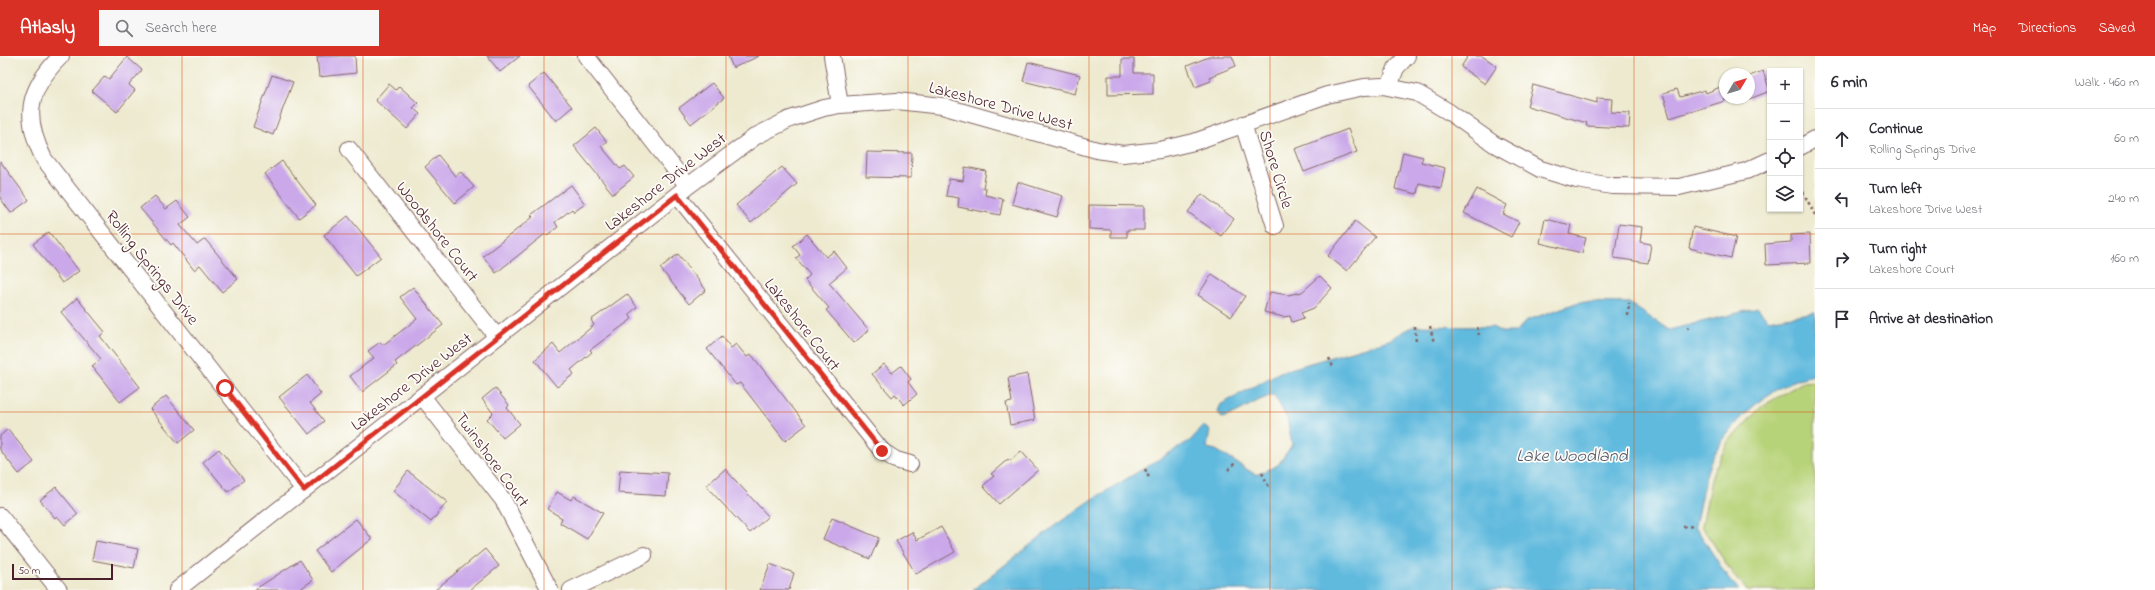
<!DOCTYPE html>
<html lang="en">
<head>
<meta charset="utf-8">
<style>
  :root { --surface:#fff; --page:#f7f7f7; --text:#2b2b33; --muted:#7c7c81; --line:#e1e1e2; --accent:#d93025 }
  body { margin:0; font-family:"Indie Flower",sans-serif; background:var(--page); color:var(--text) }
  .controls { position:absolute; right:12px; top:12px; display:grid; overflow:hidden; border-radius:0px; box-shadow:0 1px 3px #0004 }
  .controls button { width:36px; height:36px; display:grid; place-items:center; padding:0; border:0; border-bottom:1px solid var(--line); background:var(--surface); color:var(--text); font:20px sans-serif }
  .compass { position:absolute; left:1719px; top:12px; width:36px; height:36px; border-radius:50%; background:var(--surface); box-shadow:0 1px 3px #0004; rotate:52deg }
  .scale { position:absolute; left:12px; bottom:10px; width:101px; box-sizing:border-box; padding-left:4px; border:2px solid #4a1f2b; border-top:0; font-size:11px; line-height:14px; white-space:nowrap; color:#4a1f2b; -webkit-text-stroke:3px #fdfcf7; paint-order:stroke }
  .stop { position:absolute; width:12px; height:12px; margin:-9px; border:3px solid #d93025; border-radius:50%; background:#fff }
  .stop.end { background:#d93025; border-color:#fff; box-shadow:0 1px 4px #0008 }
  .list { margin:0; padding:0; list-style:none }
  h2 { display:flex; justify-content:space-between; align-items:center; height:52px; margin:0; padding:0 16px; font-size:17px }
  h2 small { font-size:13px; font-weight:400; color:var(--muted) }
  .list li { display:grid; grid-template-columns:26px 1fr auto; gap:12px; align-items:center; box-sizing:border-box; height:60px; padding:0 16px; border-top:1px solid var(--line) }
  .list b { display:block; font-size:15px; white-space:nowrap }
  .list p { margin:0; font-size:13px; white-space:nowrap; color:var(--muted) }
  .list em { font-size:13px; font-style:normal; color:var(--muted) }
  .icon { flex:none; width:22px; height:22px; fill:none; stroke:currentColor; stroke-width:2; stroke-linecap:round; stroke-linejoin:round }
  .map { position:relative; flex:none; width:1815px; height:534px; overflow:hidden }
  header { display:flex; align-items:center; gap:24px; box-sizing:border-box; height:56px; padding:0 20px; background:var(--accent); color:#fff }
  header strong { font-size:19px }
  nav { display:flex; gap:22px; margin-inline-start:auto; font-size:14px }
  .search { width:280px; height:36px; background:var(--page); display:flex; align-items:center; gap:10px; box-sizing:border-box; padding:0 14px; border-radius:0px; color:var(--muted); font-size:15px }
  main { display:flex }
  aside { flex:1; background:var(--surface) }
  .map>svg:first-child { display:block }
</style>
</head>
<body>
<header>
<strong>Atlasly</strong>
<div class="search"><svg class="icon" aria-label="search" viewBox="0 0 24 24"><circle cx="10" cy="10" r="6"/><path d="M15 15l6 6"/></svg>Search here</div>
<nav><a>Map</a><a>Directions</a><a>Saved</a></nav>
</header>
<main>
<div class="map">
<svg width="1815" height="534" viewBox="0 0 1815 534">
  <rect width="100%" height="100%" fill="#fdfcf7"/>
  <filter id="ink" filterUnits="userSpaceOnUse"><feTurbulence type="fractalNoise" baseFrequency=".025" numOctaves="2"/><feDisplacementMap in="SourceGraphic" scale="8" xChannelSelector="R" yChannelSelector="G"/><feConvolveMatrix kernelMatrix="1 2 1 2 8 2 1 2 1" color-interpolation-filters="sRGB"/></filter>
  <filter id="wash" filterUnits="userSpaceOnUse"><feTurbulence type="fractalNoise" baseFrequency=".012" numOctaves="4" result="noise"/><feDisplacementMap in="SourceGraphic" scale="16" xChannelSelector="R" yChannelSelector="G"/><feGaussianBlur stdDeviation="0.9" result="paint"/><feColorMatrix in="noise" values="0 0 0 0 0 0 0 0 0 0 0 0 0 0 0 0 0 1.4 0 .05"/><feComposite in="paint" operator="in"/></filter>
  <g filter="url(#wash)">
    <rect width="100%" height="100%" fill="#eeead0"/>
    <!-- green -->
    <path fill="#b7d379" stroke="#807952" d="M 1815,325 L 1815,534 L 1747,534 L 1734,520 L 1702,470 L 1712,419 L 1728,386 L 1761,351 L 1803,326 Z"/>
    <!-- water -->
    <path fill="#60bade" stroke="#556c84" d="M 1579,246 L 1629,247 L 1669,274 L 1758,252 L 1768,264 L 1815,256 L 1815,319 C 1771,325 1720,374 1707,416 C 1702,434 1699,452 1695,470 L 1730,525 L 1739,534 L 973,534 L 1053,471 L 1093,443 L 1191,384 L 1203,370 L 1210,374 L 1207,392 L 1216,394 L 1256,419 L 1278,409 L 1292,389 L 1287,362 L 1274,339 C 1255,343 1241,357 1222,362 L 1218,356 L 1220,349 L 1280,316 L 1389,284 L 1414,270 L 1492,271 L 1502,276 L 1517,276 L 1525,265 Z"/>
    <g id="blocks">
      <!-- building -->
      <path fill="#caa8ea" d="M 317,0 L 355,0 L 356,17 L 319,21 Z
        M 487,0 L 520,0 L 500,16 Z
        M 728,0 L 759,0 L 733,12 Z
        M 1211,0 L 1232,0 L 1236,10 L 1209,21 L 1211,25 L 1195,31 L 1187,10 Z
        M 1468,0 L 1482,0 L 1497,10 L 1485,28 L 1461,11 Z
        M 127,1 L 142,14 L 129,29 L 135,34 L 117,56 L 92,35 L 105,20 L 109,23 Z
        M 1122,3 L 1134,3 L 1134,17 L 1153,17 L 1153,38 L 1108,39 L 1108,20 L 1122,20 Z
        M 1028,6 L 1080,19 L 1075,38 L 1023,25 Z
        M 1763,15 L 1770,35 L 1749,43 L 1749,20 Z
        M 544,17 L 572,51 L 556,65 L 528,30 Z
        M 272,19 L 293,26 L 273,79 L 253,71 Z
        M 712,27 L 724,42 L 691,68 L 679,52 Z
        M 389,28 L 396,34 L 399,30 L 418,47 L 413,52 L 420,58 L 407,73 L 375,44 Z
        M 1533,29 L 1597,47 L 1597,42 L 1612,43 L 1611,56 L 1630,57 L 1629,72 L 1586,70 L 1587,67 L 1527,50 Z
        M 1725,29 L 1725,45 L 1670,62 L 1663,37 L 1677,33 L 1680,41 L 1705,34 L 1706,37 Z
        M 596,72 L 607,86 L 601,90 L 620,113 L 625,110 L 634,121 L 613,138 L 574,90 Z
        M 1348,73 L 1357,96 L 1304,116 L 1295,93 Z
        M 867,96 L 912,97 L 911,122 L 866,121 Z
        M 1403,96 L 1423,101 L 1421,106 L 1445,112 L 1441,132 L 1419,127 L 1417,138 L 1395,133 Z
        M 438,99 L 455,120 L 461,116 L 474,131 L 455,147 L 425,111 Z
        M 0,105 L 29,144 L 11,157 L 0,142 Z
        M 282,105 L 316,149 L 299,162 L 265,118 Z
        M 782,111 L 797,128 L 751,167 L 736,149 Z
        M 965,111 L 986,115 L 983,132 L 986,132 L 985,139 L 1003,143 L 1000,159 L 958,151 L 959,142 L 946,140 L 949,123 L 963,125 Z
        M 1018,126 L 1063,140 L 1057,161 L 1012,148 Z
        M 571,129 L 585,148 L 574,156 L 572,153 L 555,166 L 558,171 L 547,179 L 545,178 L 496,217 L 483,200 L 533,161 L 531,159 Z
        M 1477,133 L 1507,149 L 1503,158 L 1519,166 L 1511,181 L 1464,157 Z
        M 1202,138 L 1234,163 L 1221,180 L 1188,156 Z
        M 155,140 L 166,153 L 177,145 L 190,161 L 180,169 L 197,189 L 205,183 L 238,223 L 222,236 L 200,209 L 194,214 L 173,187 L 171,189 L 140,152 Z
        M 1089,149 L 1144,150 L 1144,174 L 1127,174 L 1127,181 L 1111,181 L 1111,174 L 1089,173 Z
        M 348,160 L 381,201 L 356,220 L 324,179 Z
        M 1545,163 L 1571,169 L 1569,178 L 1586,182 L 1582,197 L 1540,187 Z
        M 1355,165 L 1375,181 L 1347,215 L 1328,200 Z
        M 1619,168 L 1642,171 L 1640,186 L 1651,188 L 1648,207 L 1614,202 Z
        M 1693,171 L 1736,181 L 1731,202 L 1689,192 Z
        M 49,176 L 79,215 L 62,227 L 33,188 Z
        M 807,178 L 826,201 L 834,195 L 847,212 L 829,227 L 869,274 L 854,287 L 826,254 L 829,252 L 805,224 L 810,219 L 796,202 L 800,199 L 793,190 Z
        M 1810,178 L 1811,207 L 1766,209 L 1765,188 L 1791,186 L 1791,179 Z
        M 678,198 L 706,234 L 689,248 L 660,212 Z
        M 1212,218 L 1245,240 L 1231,261 L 1198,239 Z
        M 1320,220 L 1332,232 L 1314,252 L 1301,257 L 1304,262 L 1292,266 L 1290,260 L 1283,261 L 1264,256 L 1270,236 L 1288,239 L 1302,236 Z
        M 413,231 L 443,269 L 395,306 L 397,309 L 362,336 L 350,320 L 374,302 L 368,295 L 380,286 L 383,289 L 417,263 L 400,241 Z
        M 627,238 L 637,251 L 629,258 L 632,263 L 590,294 L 592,296 L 571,314 L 574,318 L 557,331 L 535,304 L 553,288 L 560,297 L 594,269 L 591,264 Z
        M 77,242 L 105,276 L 100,280 L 140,331 L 120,346 L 92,310 L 101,303 L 61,256 Z
        M 722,280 L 731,292 L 736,288 L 747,301 L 751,298 L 806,369 L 785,385 L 740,327 L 736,329 L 707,293 Z
        M 884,308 L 892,317 L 901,310 L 911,323 L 908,326 L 917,338 L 904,349 L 895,338 L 892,341 L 872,318 Z
        M 1027,318 L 1035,364 L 1010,369 L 1006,347 L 1012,346 L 1008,322 Z
        M 307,319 L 321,338 L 310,347 L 324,365 L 309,378 L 279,341 Z
        M 495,332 L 509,349 L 507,352 L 520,368 L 503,382 L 487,363 L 493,357 L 482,343 Z
        M 166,340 L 194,374 L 178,387 L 150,353 Z
        M 8,373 L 34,406 L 19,418 L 0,394 L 0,380 Z
        M 219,393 L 244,424 L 228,436 L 203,406 Z
        M 1021,395 L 1038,414 L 999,448 L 983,430 L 994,420 L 991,418 L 1008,403 L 1010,405 Z
        M 725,413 L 768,460 L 750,477 L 706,430 Z
        M 620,414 L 668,417 L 666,440 L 618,437 Z
        M 408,415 L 447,446 L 431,466 L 393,435 Z
        M 56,431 L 78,458 L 65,469 L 57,460 L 55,462 L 40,444 Z
        M 557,436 L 571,444 L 574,440 L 603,457 L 587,483 L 560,467 L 562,462 L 547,453 Z
        M 832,462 L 879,482 L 870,503 L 823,483 Z
        M 356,463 L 372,483 L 331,516 L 315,495 Z
        M 941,471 L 955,496 L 916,518 L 896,485 L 912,476 L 917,484 Z
        M 96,485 L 138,493 L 134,512 L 92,504 Z
        M 485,493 L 499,510 L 470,534 L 435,534 Z
        M 300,504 L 313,524 L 299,534 L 254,534 Z
        M 770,508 L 794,517 L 789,534 L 760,534 Z"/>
    </g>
  </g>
  <g filter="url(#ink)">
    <use href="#blocks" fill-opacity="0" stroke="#836665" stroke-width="1"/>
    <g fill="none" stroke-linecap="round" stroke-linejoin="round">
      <!-- minor casing -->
      <g stroke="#836665" stroke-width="18">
        <path id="minor" d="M 61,0 C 27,34 23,61 44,103 L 304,434
          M 586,0 L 688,130
          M 832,0 L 840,49
          M 1389,31 L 1396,12 L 1407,0
          M 1243,68 L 1275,170
          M 1800,91 L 1815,83
          M 349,93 L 497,281
          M 677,139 L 882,395 L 896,404 L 910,408
          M 422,340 L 503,444 L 550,534
          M 0,460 L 59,534
          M 177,534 L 688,130 L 756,80 L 790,63 L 824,52 L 840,49 L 897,45 L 942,50 L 1097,94 L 1123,98 L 1160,94 L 1194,86 L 1327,39 L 1364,31 L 1383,30 L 1417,37 L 1449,56 L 1494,88 L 1540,113 L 1577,124 L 1612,130 L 1679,131 L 1746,115 L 1770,104
          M 571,534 L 644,499"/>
      </g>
      <!-- path -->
      <path stroke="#836665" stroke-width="2.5" stroke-dasharray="3 3" stroke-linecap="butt" d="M 1800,130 L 1815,159
        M 1628,260 L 1629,247
        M 1415,270 L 1416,287
        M 1430,270 L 1434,287
        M 1688,270 L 1689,274
        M 1477,271 L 1479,279
        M 1329,302 L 1333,311
        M 1145,413 L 1150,424
        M 1228,414 L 1236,406
        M 1262,417 L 1270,433
        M 1683,471 L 1695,470"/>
      <!-- minor -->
      <use href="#minor" stroke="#fff" stroke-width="16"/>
    </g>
  </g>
  <g fill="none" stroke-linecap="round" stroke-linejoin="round" filter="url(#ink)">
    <!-- route -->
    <path stroke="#d93025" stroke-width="5" d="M 225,332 L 304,434 L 677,139 L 882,395"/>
  </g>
  <!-- grid -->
  <path fill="none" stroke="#e0560e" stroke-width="1" stroke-opacity="0.55" d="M 182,0 L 182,534M 363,0 L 363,534M 544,0 L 544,534M 726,0 L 726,534M 908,0 L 908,534M 1089,0 L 1089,534M 1270,0 L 1270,534M 1452,0 L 1452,534M 1634,0 L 1634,534M 0,178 L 1815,178M 0,356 L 1815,356"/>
  <g text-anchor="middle" stroke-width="3.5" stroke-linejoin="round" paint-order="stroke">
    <!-- street labels -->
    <g font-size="17" fill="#4a1f2b" stroke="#fdfcf7">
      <text transform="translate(1001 49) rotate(15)" y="6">Lakeshore Drive West</text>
      <text transform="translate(1277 113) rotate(73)" y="6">Shore Circle</text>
      <text transform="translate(665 125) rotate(-38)" y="6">Lakeshore Drive West</text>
      <text transform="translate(438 175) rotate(52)" y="6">Woodshore Court</text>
      <text transform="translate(153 211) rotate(52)" y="6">Rolling Springs Drive</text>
      <text transform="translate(803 268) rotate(52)" y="6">Lakeshore Court</text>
      <text transform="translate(411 325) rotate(-38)" y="6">Lakeshore Drive West</text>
      <text transform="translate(493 403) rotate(54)" y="6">Twinshore Court</text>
    </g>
    <!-- water labels -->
    <g font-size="18" font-style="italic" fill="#52556a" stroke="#fdfcf7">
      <text x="1572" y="405">Lake Woodland</text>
    </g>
  </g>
</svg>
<div class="controls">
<button>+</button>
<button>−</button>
<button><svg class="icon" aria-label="locate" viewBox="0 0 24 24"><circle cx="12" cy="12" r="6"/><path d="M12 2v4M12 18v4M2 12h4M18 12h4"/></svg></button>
<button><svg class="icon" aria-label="layers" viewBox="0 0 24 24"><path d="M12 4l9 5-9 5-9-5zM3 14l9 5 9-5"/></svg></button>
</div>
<svg class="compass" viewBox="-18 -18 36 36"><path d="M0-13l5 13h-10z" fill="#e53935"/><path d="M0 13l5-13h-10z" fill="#7c7c81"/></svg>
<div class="scale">50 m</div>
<div class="stop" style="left:225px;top:332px"></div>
<div class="stop end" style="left:882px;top:395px"></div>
</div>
<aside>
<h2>6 min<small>Walk · 460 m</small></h2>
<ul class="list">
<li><svg class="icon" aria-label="ahead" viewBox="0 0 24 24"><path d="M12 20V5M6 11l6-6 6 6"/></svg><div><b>Continue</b><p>Rolling Springs Drive</p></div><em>60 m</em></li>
<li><svg class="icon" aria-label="left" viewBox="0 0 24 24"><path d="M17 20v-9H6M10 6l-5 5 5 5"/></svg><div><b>Turn left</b><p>Lakeshore Drive West</p></div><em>240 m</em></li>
<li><svg class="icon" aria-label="right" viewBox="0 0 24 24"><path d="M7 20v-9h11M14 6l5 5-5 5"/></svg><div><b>Turn right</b><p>Lakeshore Court</p></div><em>160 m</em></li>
<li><svg class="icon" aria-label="arrive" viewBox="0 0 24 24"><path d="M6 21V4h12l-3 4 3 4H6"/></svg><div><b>Arrive at destination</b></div></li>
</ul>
</aside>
</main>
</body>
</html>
